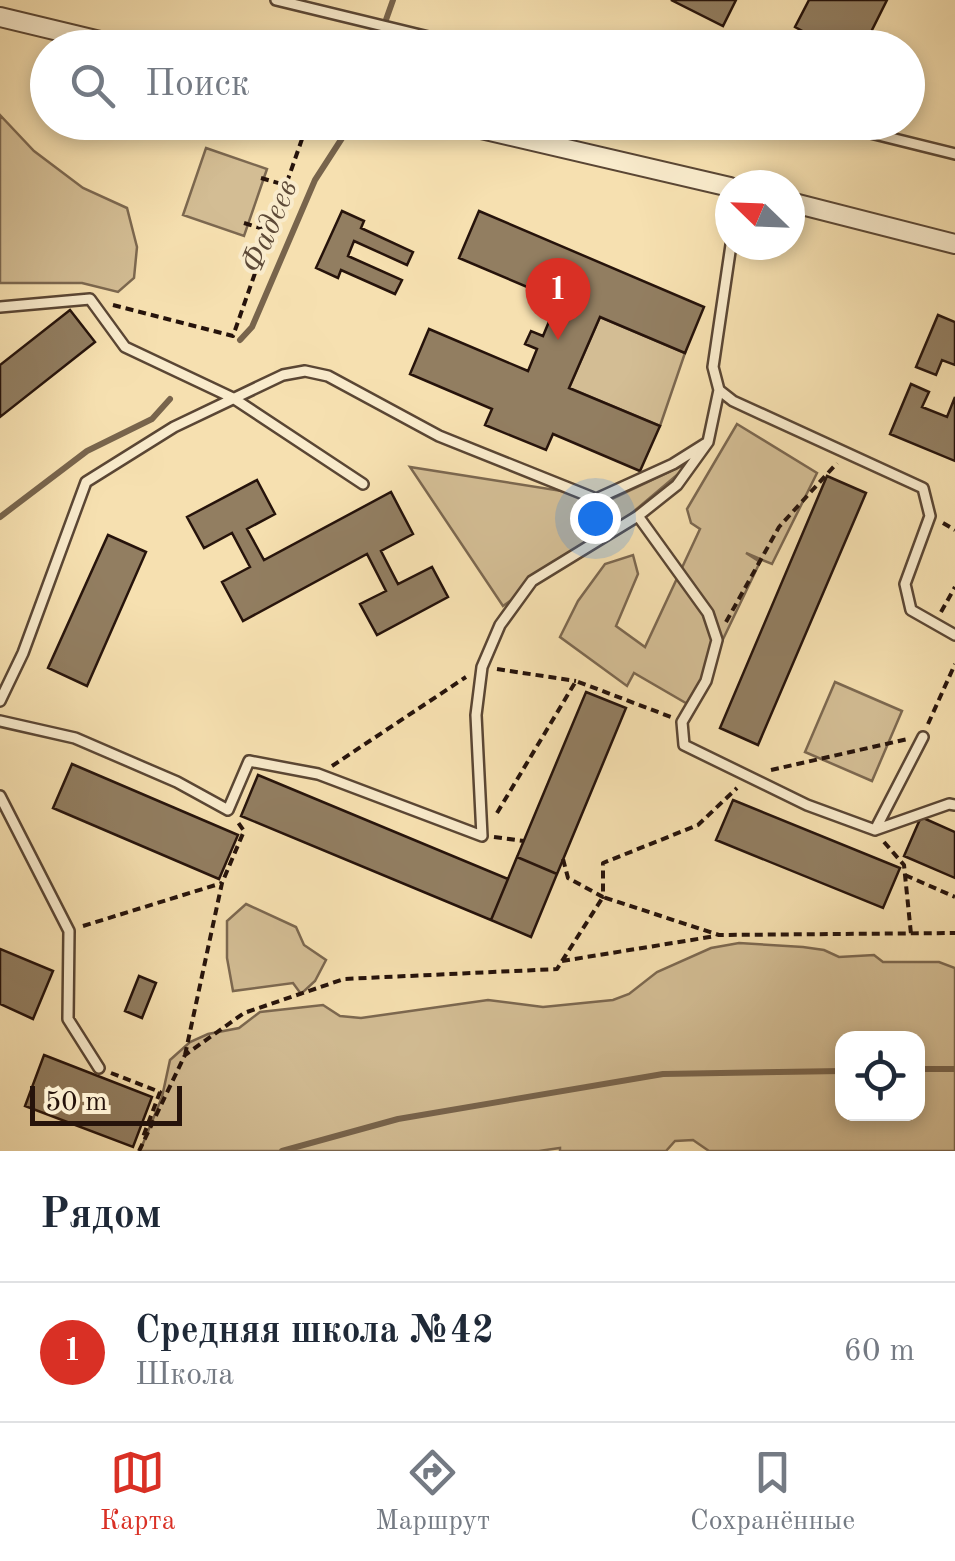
<!DOCTYPE html>
<html lang="ru">
<head>
<meta charset="utf-8">
<style>
  :root { --surface:#fff; --page:#f2f2f3; --text:#1f2937; --muted:#747a83; --line:#e0e1e3; --accent:#d93025 }
  body { margin:0; font-family:"Old Standard TT",serif; background:var(--page); color:var(--text) }
  .controls { position:absolute; right:30px; bottom:30px; display:grid; overflow:hidden; border-radius:20px; box-shadow:0 5px 15px #0003 }
  .controls button { width:90px; height:90px; display:grid; place-items:center; padding:0; border:0; border-bottom:2px solid var(--line); background:var(--surface); color:var(--text); font:50px sans-serif }
  .compass { position:absolute; left:715px; top:170px; width:90px; height:90px; border-radius:50%; background:var(--surface); box-shadow:0 5px 15px #0003; rotate:293deg }
  .scale { position:absolute; left:30px; bottom:25px; width:152px; box-sizing:border-box; padding-left:10px; border:5px solid #26130b; border-top:0; font-size:28px; line-height:35px; white-space:nowrap; color:#26130b; -webkit-text-stroke:8px #f9ebcc; paint-order:stroke }
  .you { position:absolute; left:595px; top:518px; width:35px; height:35px; margin:-25px; border:8px solid #fff; border-radius:50%; background:#1a73e8; box-shadow:0 0 0 15px #1a73e833 }
  .badge { display:grid; place-items:center; width:65px; height:65px; border-radius:50%; background:var(--accent); color:#fff; font-size:32px; font-weight:700 }
  .pin { position:absolute; translate:-50% -82px; filter:drop-shadow(0 2px 5px #0008) }
  .pin::after { content:''; position:absolute; top:52px; width:35px; height:30px; background:inherit; clip-path:polygon(0 0,100% 0,50% 100%) }
  .list { margin:0; padding:0; list-style:none }
  h2 { display:flex; justify-content:space-between; align-items:center; height:130px; margin:0; padding:0 40px; font-size:42px }
  h2 small { font-size:32px; font-weight:400; color:var(--muted) }
  .list li { display:grid; grid-template-columns:65px 1fr auto; gap:30px; align-items:center; box-sizing:border-box; height:140px; padding:0 40px; border-top:2px solid var(--line) }
  .list b { display:block; font-size:38px; white-space:nowrap }
  .list p { margin:0; font-size:32px; white-space:nowrap; color:var(--muted) }
  .list em { font-size:32px; font-style:normal; color:var(--muted) }
  .icon { flex:none; width:55px; height:55px; fill:none; stroke:currentColor; stroke-width:2; stroke-linecap:round; stroke-linejoin:round }
  .map { position:relative; flex:none; width:955px; height:1151px; overflow:hidden }
  .search { position:absolute; background:var(--surface); box-shadow:0 5px 15px #0003; left:30px; right:30px; top:30px; height:110px; display:flex; align-items:center; gap:25px; box-sizing:border-box; padding:0 35px; border-radius:55px; color:var(--muted); font-size:38px }
  .sheet { height:270px; background:var(--surface) }
  nav { display:flex; justify-content:space-around; align-items:center; box-sizing:border-box; height:140px; border-top:2px solid var(--line); background:var(--surface); font-size:28px; color:var(--muted) }
  nav a { display:grid; justify-items:center; gap:5px }
  nav .on { color:var(--accent) }
  .map>svg:first-child { display:block }
</style>
</head>
<body>
<div class="map">
<svg width="955" height="1151" viewBox="0 0 955 1151">
  <rect width="100%" height="100%" fill="#f6e0b0"/>
  <filter id="stains"><feTurbulence type="fractalNoise" baseFrequency=".002" numOctaves="4"/><feColorMatrix values="0 0 0 0 .2 0 0 0 0 .09 0 0 0 0 .02 0 0 0 .5 -.17"/></filter>
  <radialGradient id="worn" r=".72"><stop offset=".6" stop-color="#630" stop-opacity="0"/><stop offset="1" stop-color="#630" stop-opacity=".3"/></radialGradient>
  <!-- green -->
  <path fill="#d3bd94" stroke="#7c6850" stroke-width="2.5" fill-rule="evenodd" d="M 0,115 L 34,151 L 83,188 L 127,208 L 137,247 L 134,278 L 118,292 L 82,283 L 0,283 Z
    M 206,148 L 267,169 L 244,236 L 183,215 Z
    M 600,317 L 685,353 L 660,426 L 569,388 Z
    M 737,424 L 817,473 L 772,564 L 746,553 L 760,562 L 691,706 L 634,673 L 627,686 L 560,637 L 578,601 L 605,564 L 633,555 L 638,574 L 616,626 L 645,647 L 700,529 L 691,523 L 687,509 Z
    M 696,459 L 601,539 L 602,531 L 587,547 L 503,606 L 410,467 L 612,499 Z
    M 835,682 L 902,711 L 872,781 L 805,752 Z
    M 246,904 L 296,927 L 304,945 L 326,960 L 315,981 L 301,994 L 293,983 L 233,991 L 227,958 L 227,921 Z
    M 739,943 L 803,947 L 824,950 L 839,957 L 874,955 L 883,962 L 939,962 L 955,968 L 955,1151 L 709,1151 L 693,1140 L 675,1141 L 666,1151 L 560,1151 L 560,1148 L 539,1151 L 140,1151 L 162,1097 L 170,1060 L 190,1042 L 208,1034 L 239,1028 L 260,1012 L 323,1005 L 340,1016 L 361,1018 L 488,1000 L 543,1007 L 613,1000 L 629,994 L 657,972 L 711,948 ZM 842,1038 L 918,1038 L 918,1114 L 842,1114 Z"/>
  <g fill="none" stroke-linecap="round" stroke-linejoin="round">
    <!-- stream -->
    <path stroke="#78644c" stroke-width="6" d="M 376,48 L 393,0
      M 240,340 L 252,327 L 315,180 L 346,132
      M 0,517 L 87,451 L 152,419 L 170,399
      M 918,1069 L 955,1069
      M 282,1151 L 398,1119 L 663,1074 L 842,1071"/>
  </g>
  <!-- building -->
  <path fill="#927e61" stroke="#26130b" stroke-width="2.5" d="M 671,0 L 736,0 L 723,26 Z
    M 809,0 L 887,0 L 863,48 L 834,48 L 795,27 Z
    M 342,211 L 364,221 L 361,228 L 413,252 L 407,265 L 354,241 L 348,256 L 402,280 L 395,294 L 341,270 L 338,278 L 316,268 Z
    M 479,211 L 704,307 L 685,353 L 600,317 L 569,388 L 660,426 L 640,471 L 553,434 L 546,450 L 485,425 L 492,409 L 410,374 L 429,329 L 528,371 L 537,349 L 525,344 L 531,331 L 543,336 L 558,300 L 459,258 Z
    M 70,310 L 95,342 L 0,417 L 0,365 Z
    M 938,315 L 955,322 L 955,365 L 942,360 L 936,375 L 916,367 Z
    M 911,384 L 929,392 L 922,407 L 947,417 L 955,397 L 955,461 L 890,434 Z
    M 827,476 L 866,493 L 758,745 L 720,728 Z
    M 257,480 L 275,514 L 247,529 L 264,560 L 391,492 L 413,534 L 381,551 L 398,584 L 432,567 L 448,597 L 377,635 L 360,604 L 386,591 L 367,554 L 243,621 L 222,582 L 250,567 L 232,533 L 204,548 L 187,517 Z
    M 108,535 L 146,552 L 87,686 L 48,668 Z
    M 586,692 L 626,708 L 557,874 L 517,857 Z
    M 72,764 L 238,835 L 219,879 L 53,808 Z
    M 258,775 L 508,879 L 491,920 L 241,816 Z
    M 733,800 L 900,868 L 883,908 L 716,840 Z
    M 921,817 L 955,832 L 955,878 L 904,856 Z
    M 517,857 L 557,874 L 531,937 L 491,920 Z
    M 0,949 L 53,971 L 33,1019 L 0,1004 Z
    M 139,976 L 156,983 L 142,1018 L 125,1011 Z
    M 44,1055 L 152,1097 L 133,1147 L 25,1106 Z"/>
  <g fill="none" stroke-linecap="round" stroke-linejoin="round">
    <!-- service casing -->
    <g stroke="#5a4634" stroke-width="14">
      <path id="service" d="M 276,0 L 474,48
        M 826,122 L 955,154
        M 731,245 L 713,367 L 719,390 L 733,401 L 923,488 L 930,516 L 905,584 L 911,610 L 955,635
        M 0,307 L 90,299 L 125,347 L 233,398 L 363,484
        M 638,516 L 677,485 L 708,442 L 719,390
        M 0,701 L 23,653 L 86,482 L 174,427 L 283,375 L 305,371 L 328,376 L 439,436 L 596,499 L 673,464 L 708,442
        M 0,721 L 75,738 L 177,782 L 228,810 L 249,761 L 318,774 L 482,836 L 476,715 L 482,667 L 500,625 L 532,581 L 638,516 L 708,613 L 717,640 L 706,681 L 682,722 L 684,745 L 807,805 L 875,830 L 949,804 L 955,805
        M 0,796 L 69,931 L 68,1019 L 99,1068
        M 875,830 L 923,737"/>
    </g>
    <!-- minor casing -->
    <g stroke="#5a4634" stroke-width="22">
      <path id="minor" d="M 0,17 L 129,48
        M 451,122 L 730,187
        M 790,202 L 955,244"/>
    </g>
    <!-- path -->
    <path stroke="#26130b" stroke-width="4" stroke-dasharray="8 5" stroke-linecap="butt" d="M 261,178 L 285,185
      M 244,223 L 270,231
      M 113,305 L 233,336 L 308,122
      M 943,523 L 955,530
      M 941,612 L 955,587
      M 726,622 L 779,527 L 837,463
      M 497,669 L 576,681
      M 928,724 L 955,664
      M 332,766 L 466,677
      M 771,770 L 908,739
      M 497,813 L 576,681 L 671,717
      M 494,837 L 524,841
      M 884,842 L 904,865 L 911,934
      M 563,859 L 568,878 L 603,897 L 603,863 L 698,825 L 737,788
      M 905,875 L 955,897
      M 83,926 L 222,883
      M 562,961 L 716,936
      M 185,1055 L 222,883 L 244,831 L 237,821
      M 111,1073 L 160,1092 L 143,1137
      M 139,1151 L 185,1055 L 244,1013 L 344,979 L 557,969 L 603,897 L 719,935 L 955,933"/>
    <!-- service -->
    <use href="#service" stroke="#f9ebcc" stroke-width="9"/>
    <!-- minor -->
    <use href="#minor" stroke="#f9ebcc" stroke-width="18"/>
  </g>
  <g text-anchor="middle" stroke-width="8" stroke-linejoin="round" paint-order="stroke">
    <!-- water labels -->
    <g font-size="32" font-style="italic" fill="#5d4937" stroke="#f9ebcc">
      <text transform="translate(268 226) rotate(-67)" y="11">Фадеев</text>
    </g>
  </g>
  <rect width="100%" height="100%" filter="url(#stains)"/>
  <rect width="100%" height="100%" fill="url(#worn)"/>
</svg>
<div class="controls">
<button><svg class="icon" aria-label="locate" viewBox="0 0 24 24"><circle cx="12" cy="12" r="6"/><path d="M12 2v4M12 18v4M2 12h4M18 12h4"/></svg></button>
</div>
<svg class="compass" viewBox="-18 -18 36 36"><path d="M0-13l5 13h-10z" fill="#e53935"/><path d="M0 13l5-13h-10z" fill="#747a83"/></svg>
<div class="scale">50 m</div>
<div class="you"></div>
<div class="pin badge" style="left:558px;top:340px">1</div>
<div class="search"><svg class="icon" aria-label="search" viewBox="0 0 24 24"><circle cx="10" cy="10" r="6"/><path d="M15 15l6 6"/></svg>Поиск</div>
</div>
<section class="sheet">
<h2>Рядом<small></small></h2>
<ul class="list">
<li><span class="badge">1</span><div><b>Средняя школа №42</b><p>Школа</p></div><em>60 m</em></li>
</ul>
</section>
<nav>
<a class="on"><svg class="icon" aria-label="map" viewBox="0 0 24 24"><path d="M3 6l6-2 6 2 6-2v14l-6 2-6-2-6 2zM9 4v14M15 6v14"/></svg>Карта</a>
<a><svg class="icon" aria-label="directions" viewBox="0 0 24 24"><path d="M12 3l9 9-9 9-9-9zM9 14v-3h6M13 9l2 2-2 2"/></svg>Маршрут</a>
<a><svg class="icon" aria-label="saved" viewBox="0 0 24 24"><path d="M7 4h10v16l-5-4-5 4z"/></svg>Сохранённые</a>
</nav>
</body>
</html>
